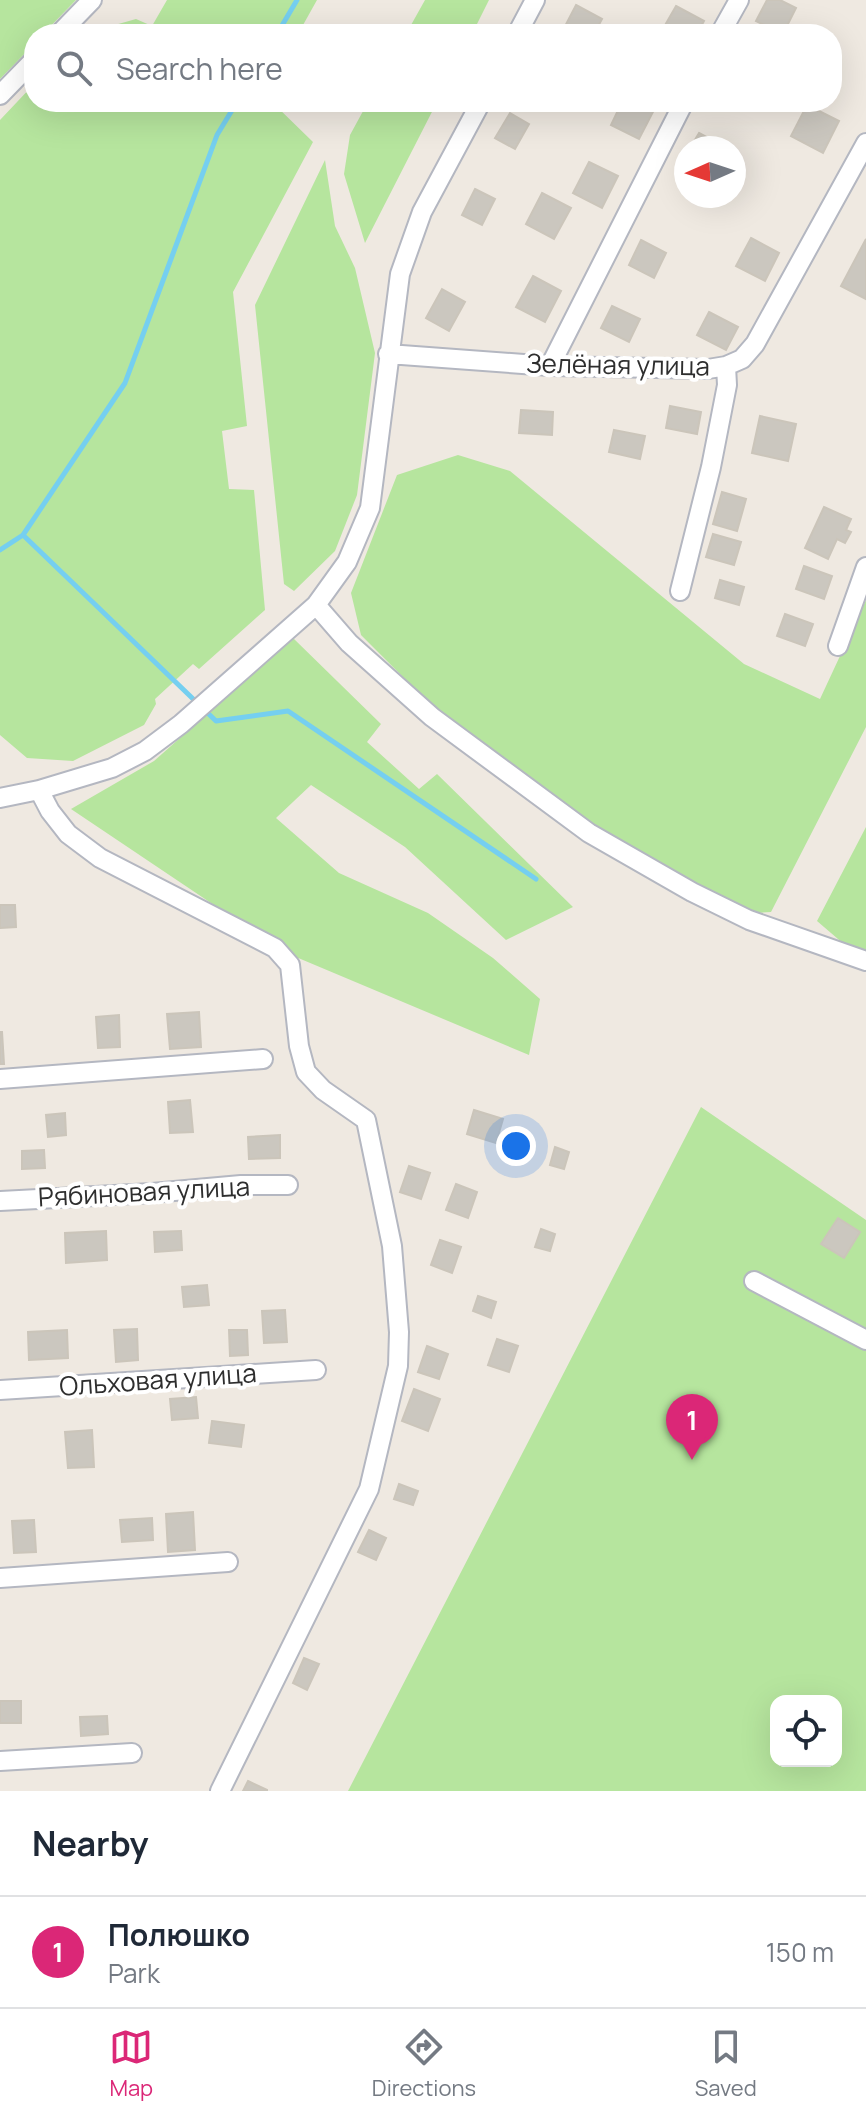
<!DOCTYPE html>
<html lang="en">
<head>
<meta charset="utf-8">
<style>
  :root { --surface:#fff; --page:#f2f2f3; --text:#1f2937; --muted:#747a83; --line:#e0e1e3; --accent:#db2777 }
  body { margin:0; font-family:Manrope,sans-serif; background:var(--page); color:var(--text) }
  .controls { position:absolute; right:24px; bottom:24px; display:grid; overflow:hidden; border-radius:16px; box-shadow:0 8px 32px #0002 }
  .controls button { width:72px; height:72px; display:grid; place-items:center; padding:0; border:0; border-bottom:2px solid var(--line); background:var(--surface); color:var(--text); font:40px sans-serif }
  .compass { position:absolute; left:674px; top:136px; width:72px; height:72px; border-radius:50%; background:var(--surface); box-shadow:0 8px 32px #0002; rotate:267deg }
  .you { position:absolute; left:516px; top:1146px; width:28px; height:28px; margin:-20px; border:6px solid #fff; border-radius:50%; background:#1a73e8; box-shadow:0 0 0 12px #1a73e833 }
  .badge { display:grid; place-items:center; width:52px; height:52px; border-radius:50%; background:var(--accent); color:#fff; font-size:26px; font-weight:700 }
  .pin { position:absolute; translate:-50% -66px; filter:drop-shadow(0 2px 4px #0008) }
  .pin::after { content:''; position:absolute; top:42px; width:28px; height:24px; background:inherit; clip-path:polygon(0 0,100% 0,50% 100%) }
  .list { margin:0; padding:0; list-style:none }
  h2 { display:flex; justify-content:space-between; align-items:center; height:104px; margin:0; padding:0 32px; font-size:34px }
  h2 small { font-size:26px; font-weight:400; color:var(--muted) }
  .list li { display:grid; grid-template-columns:52px 1fr auto; gap:24px; align-items:center; box-sizing:border-box; height:112px; padding:0 32px; border-top:2px solid var(--line) }
  .list b { display:block; font-size:30px; white-space:nowrap }
  .list p { margin:0; font-size:26px; white-space:nowrap; color:var(--muted) }
  .list em { font-size:26px; font-style:normal; color:var(--muted) }
  .icon { flex:none; width:44px; height:44px; fill:none; stroke:currentColor; stroke-width:2; stroke-linecap:round; stroke-linejoin:round }
  .map { position:relative; flex:none; width:866px; height:1791px; overflow:hidden }
  .search { position:absolute; background:var(--surface); box-shadow:0 8px 32px #0002; left:24px; right:24px; top:24px; height:88px; display:flex; align-items:center; gap:20px; box-sizing:border-box; padding:0 28px; border-radius:32px; color:var(--muted); font-size:30px }
  .sheet { height:216px; background:var(--surface) }
  nav { display:flex; justify-content:space-around; align-items:center; box-sizing:border-box; height:112px; border-top:2px solid var(--line); background:var(--surface); font-size:22px; color:var(--muted) }
  nav a { display:grid; justify-items:center; gap:4px }
  nav .on { color:var(--accent) }
  .map>svg:first-child { display:block }
</style>
</head>
<body>
<div class="map">
<svg width="866" height="1791" viewBox="0 0 866 1791">
  <rect width="100%" height="100%" fill="#efe9e1"/>
  <!-- green -->
  <path fill="#b6e59e" fill-rule="evenodd" d="M 0,0 L 76,0 L 43,34 L 34,34 L 34,44 L 0,79 Z
    M 167,0 L 317,0 L 298,34 L 83,34 L 136,19 L 152,26 Z
    M 425,0 L 489,0 L 472,34 L 406,34 Z
    M 34,84 L 34,102 L 272,102 L 313,142 L 233,292 L 247,426 L 222,431 L 229,489 L 254,490 L 265,610 L 199,669 L 193,664 L 155,699 L 156,704 L 144,725 L 73,761 L 27,758 L 0,735 L 0,120 Z
    M 368,102 L 437,102 L 365,243 L 344,174 L 350,135 Z
    M 325,160 L 335,226 L 355,268 L 375,353 L 357,495 L 335,551 L 294,591 L 284,584 L 255,305 Z
    M 458,455 L 510,471 L 744,664 L 820,699 L 866,600 L 866,727 L 771,912 L 740,914 L 573,811 L 430,704 L 361,635 L 351,593 L 397,475 Z
    M 293,638 L 381,724 L 367,742 L 419,789 L 437,774 L 573,907 L 506,940 L 405,847 L 311,785 L 276,818 L 339,873 L 428,913 L 493,958 L 540,999 L 529,1055 L 284,952 L 71,809 L 154,761 Z
    M 866,827 L 866,963 L 817,921 Z
    M 701,1107 L 866,1220 L 866,1791 L 348,1791 ZM 776,1701 L 836,1701 L 836,1761 L 776,1761 Z"/>
  <g fill="none" stroke-linecap="round" stroke-linejoin="round">
    <!-- stream -->
    <path stroke="#75cff0" stroke-width="5" d="M 277,34 L 297,0
      M 23,535 L 125,383 L 217,135 L 237,102
      M 0,550 L 23,535 L 216,721 L 288,711 L 536,879"/>
  </g>
  <!-- building -->
  <path fill="#cbc7bf" stroke="#cbc5ba" stroke-width="2" d="M 767,0 L 780,0 L 796,8 L 783,34 L 756,21 Z
    M 576,5 L 602,19 L 594,34 L 561,34 Z
    M 676,6 L 704,21 L 697,34 L 660,34 Z
    M 622,102 L 644,102 L 655,108 L 639,139 L 611,125 Z
    M 807,105 L 839,121 L 823,153 L 791,136 Z
    M 510,113 L 529,124 L 515,149 L 495,138 Z
    M 699,133 L 723,146 L 722,148 L 690,148 Z
    M 589,162 L 618,176 L 602,208 L 573,193 Z
    M 475,189 L 495,199 L 482,225 L 462,215 Z
    M 542,193 L 571,208 L 554,239 L 526,224 Z
    M 751,238 L 779,253 L 765,281 L 736,266 Z
    M 866,239 L 866,299 L 841,286 Z
    M 641,240 L 666,253 L 654,278 L 629,265 Z
    M 533,276 L 561,291 L 545,322 L 516,307 Z
    M 442,289 L 465,302 L 449,331 L 426,318 Z
    M 612,306 L 640,319 L 629,342 L 601,328 Z
    M 709,312 L 738,327 L 726,350 L 697,335 Z
    M 670,406 L 701,412 L 697,434 L 666,428 Z
    M 521,410 L 553,412 L 552,435 L 519,433 Z
    M 760,416 L 796,424 L 788,461 L 752,453 Z
    M 614,430 L 645,436 L 640,459 L 609,452 Z
    M 722,492 L 746,499 L 737,531 L 713,524 Z
    M 824,507 L 851,519 L 846,530 L 851,532 L 845,543 L 837,539 L 828,559 L 805,548 Z
    M 713,534 L 741,542 L 734,565 L 706,557 Z
    M 804,566 L 832,576 L 824,599 L 796,589 Z
    M 720,580 L 744,587 L 739,605 L 715,598 Z
    M 785,614 L 813,624 L 805,646 L 777,636 Z
    M 0,905 L 15,905 L 16,927 L 0,928 Z
    M 199,1012 L 201,1047 L 170,1049 L 167,1014 Z
    M 119,1015 L 120,1047 L 98,1048 L 96,1017 Z
    M 0,1032 L 2,1032 L 4,1064 L 0,1064 Z
    M 190,1100 L 193,1132 L 170,1133 L 168,1102 Z
    M 474,1110 L 503,1119 L 496,1143 L 467,1134 Z
    M 65,1113 L 66,1135 L 48,1137 L 46,1115 Z
    M 280,1135 L 280,1158 L 249,1159 L 248,1137 Z
    M 555,1147 L 569,1152 L 564,1169 L 550,1165 Z
    M 44,1150 L 45,1168 L 22,1169 L 22,1151 Z
    M 409,1166 L 430,1173 L 421,1199 L 400,1192 Z
    M 456,1184 L 477,1192 L 468,1218 L 446,1210 Z
    M 838,1218 L 860,1232 L 844,1258 L 821,1244 Z
    M 541,1229 L 555,1234 L 550,1251 L 535,1247 Z
    M 106,1231 L 107,1260 L 66,1263 L 65,1233 Z
    M 181,1231 L 182,1250 L 155,1252 L 154,1232 Z
    M 440,1240 L 461,1247 L 452,1273 L 431,1265 Z
    M 207,1285 L 209,1305 L 184,1307 L 182,1287 Z
    M 478,1296 L 496,1302 L 491,1318 L 473,1311 Z
    M 285,1310 L 287,1342 L 264,1343 L 262,1311 Z
    M 137,1329 L 138,1360 L 116,1362 L 114,1330 Z
    M 67,1330 L 68,1358 L 29,1360 L 28,1332 Z
    M 229,1330 L 247,1330 L 248,1355 L 230,1356 Z
    M 497,1339 L 518,1346 L 509,1372 L 488,1365 Z
    M 427,1346 L 448,1354 L 439,1379 L 418,1372 Z
    M 414,1389 L 440,1399 L 428,1431 L 402,1421 Z
    M 196,1397 L 198,1418 L 172,1420 L 170,1399 Z
    M 212,1421 L 244,1425 L 241,1447 L 209,1443 Z
    M 92,1430 L 94,1467 L 68,1468 L 65,1432 Z
    M 399,1484 L 418,1491 L 413,1505 L 394,1499 Z
    M 193,1512 L 195,1550 L 168,1552 L 166,1514 Z
    M 152,1518 L 153,1540 L 122,1542 L 120,1520 Z
    M 34,1520 L 36,1552 L 14,1553 L 12,1521 Z
    M 369,1530 L 386,1538 L 376,1560 L 358,1552 Z
    M 304,1658 L 319,1664 L 307,1690 L 293,1683 Z
    M 0,1701 L 21,1701 L 21,1723 L 0,1723 Z
    M 107,1716 L 108,1734 L 81,1736 L 80,1717 Z
    M 248,1781 L 267,1790 L 267,1791 L 243,1791 Z"/>
  <g fill="none" stroke-linecap="round" stroke-linejoin="round">
    <!-- minor casing -->
    <g stroke="#b4b7c1" stroke-width="22">
      <path id="minor" d="M 59,34 L 92,0
        M 517,34 L 535,0
        M 720,34 L 739,0
        M 0,95 L 34,60
        M 388,354 L 550,366 L 708,369 L 726,366 L 742,359 L 755,344 L 866,143
        M 550,366 L 684,102
        M 680,591 L 711,467 L 727,385 L 726,366
        M 316,605 L 349,643 L 432,717 L 589,833 L 692,892 L 749,920 L 866,961
        M 838,646 L 866,567
        M 39,790 L 50,811 L 68,834 L 100,858 L 275,948 L 290,965 L 299,1046 L 306,1072 L 323,1090 L 366,1120 L 392,1246 L 399,1332 L 398,1366 L 369,1489 L 220,1791
        M 0,798 L 39,790 L 112,768 L 145,751 L 181,724 L 316,605 L 347,562 L 370,508 L 400,274 L 422,212 L 481,102
        M 0,1079 L 263,1059
        M 0,1201 L 152,1193 L 241,1185 L 288,1185
        M 754,1281 L 866,1340
        M 0,1390 L 316,1370
        M 0,1578 L 228,1562
        M 0,1761 L 132,1753"/>
    </g>
    <!-- minor -->
    <use href="#minor" stroke="#fff" stroke-width="18"/>
  </g>
  <g text-anchor="middle" stroke-width="8" stroke-linejoin="round" paint-order="stroke">
    <!-- street labels -->
    <g font-size="26" fill="#2e2e2e" stroke="#fff">
      <text transform="translate(618 365) rotate(1)" y="9">Зелёная улица</text>
      <text transform="translate(144 1192) rotate(-3)" y="9">Рябиновая улица</text>
      <text transform="translate(158 1380) rotate(-4)" y="9">Ольховая улица</text>
    </g>
  </g>
</svg>
<div class="controls">
<button><svg class="icon" aria-label="locate" viewBox="0 0 24 24"><circle cx="12" cy="12" r="6"/><path d="M12 2v4M12 18v4M2 12h4M18 12h4"/></svg></button>
</div>
<svg class="compass" viewBox="-18 -18 36 36"><path d="M0-13l5 13h-10z" fill="#e53935"/><path d="M0 13l5-13h-10z" fill="#747a83"/></svg>
<div class="you"></div>
<div class="pin badge" style="left:692px;top:1460px">1</div>
<div class="search"><svg class="icon" aria-label="search" viewBox="0 0 24 24"><circle cx="10" cy="10" r="6"/><path d="M15 15l6 6"/></svg>Search here</div>
</div>
<section class="sheet">
<h2>Nearby<small></small></h2>
<ul class="list">
<li><span class="badge">1</span><div><b>Полюшко</b><p>Park</p></div><em>150 m</em></li>
</ul>
</section>
<nav>
<a class="on"><svg class="icon" aria-label="map" viewBox="0 0 24 24"><path d="M3 6l6-2 6 2 6-2v14l-6 2-6-2-6 2zM9 4v14M15 6v14"/></svg>Map</a>
<a><svg class="icon" aria-label="directions" viewBox="0 0 24 24"><path d="M12 3l9 9-9 9-9-9zM9 14v-3h6M13 9l2 2-2 2"/></svg>Directions</a>
<a><svg class="icon" aria-label="saved" viewBox="0 0 24 24"><path d="M7 4h10v16l-5-4-5 4z"/></svg>Saved</a>
</nav>
</body>
</html>
